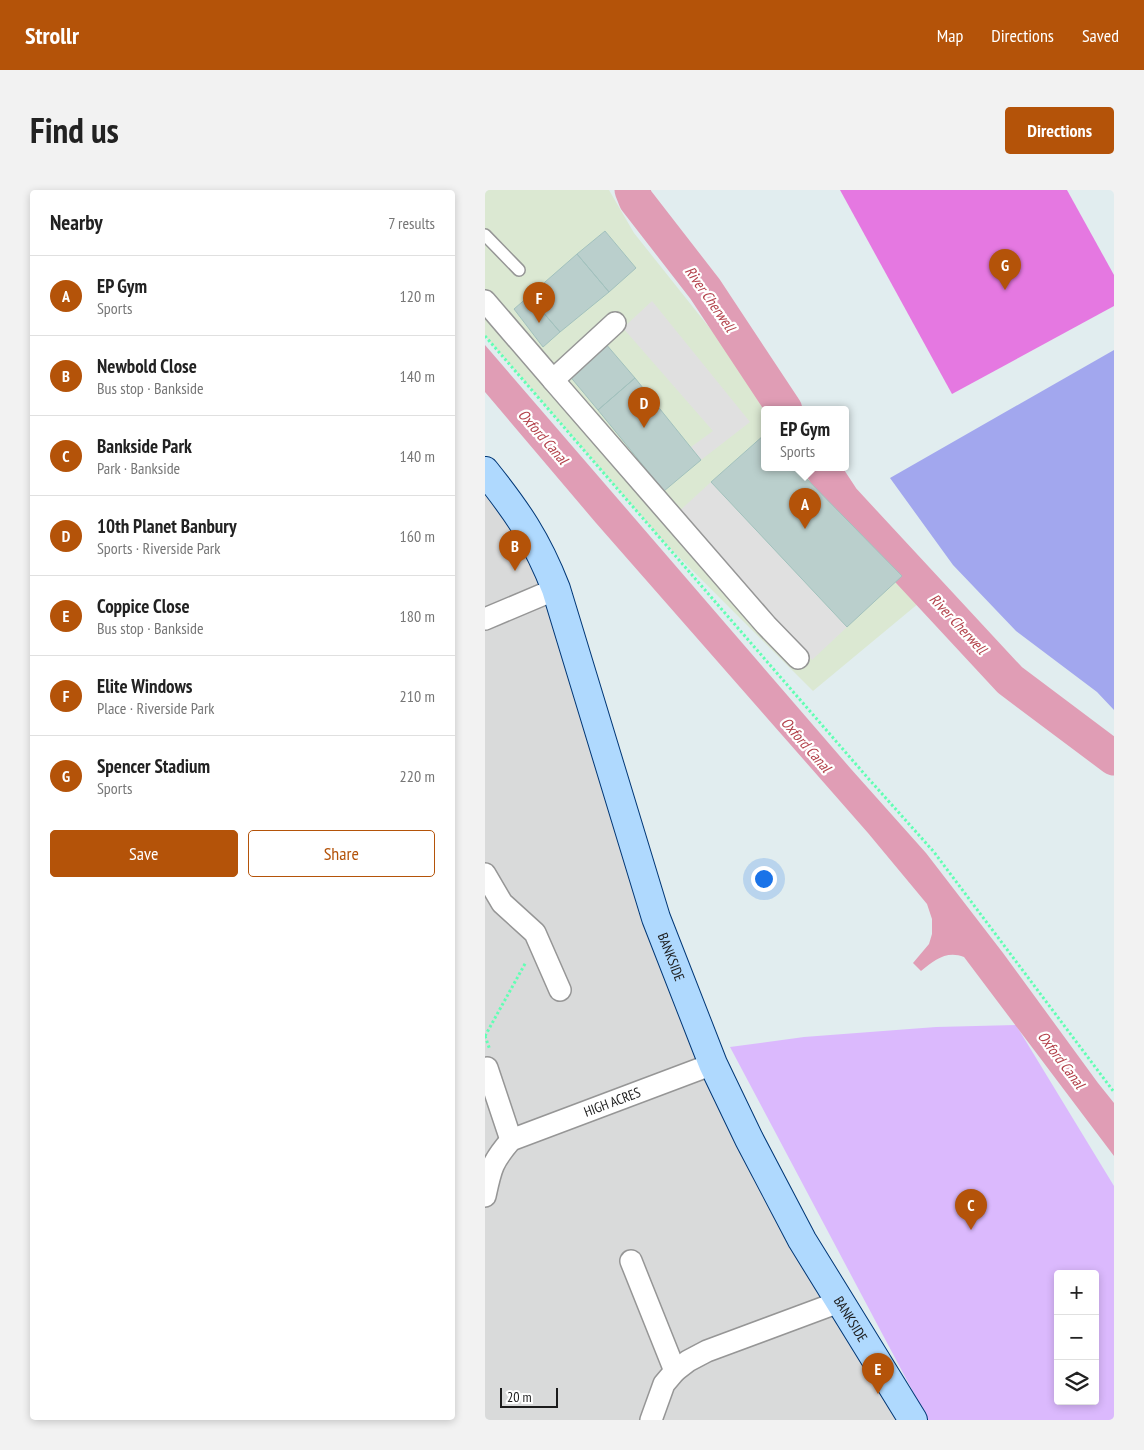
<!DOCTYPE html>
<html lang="en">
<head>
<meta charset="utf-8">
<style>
  :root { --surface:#fff; --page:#f2f2f2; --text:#222; --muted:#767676; --line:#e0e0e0; --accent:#b45309 }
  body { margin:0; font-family:"PT Sans Narrow",sans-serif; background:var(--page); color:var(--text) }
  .controls { position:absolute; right:15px; bottom:15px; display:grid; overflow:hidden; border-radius:5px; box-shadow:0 2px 8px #0003 }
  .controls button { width:45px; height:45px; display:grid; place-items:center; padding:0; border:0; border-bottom:1px solid var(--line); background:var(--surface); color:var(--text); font:25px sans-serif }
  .scale { position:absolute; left:15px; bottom:12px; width:58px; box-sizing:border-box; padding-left:5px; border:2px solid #1c1c1c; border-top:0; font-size:14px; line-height:18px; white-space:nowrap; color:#1c1c1c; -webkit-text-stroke:4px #fff; paint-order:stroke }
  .you { position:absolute; left:278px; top:688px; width:18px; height:18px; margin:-12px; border:4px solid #fff; border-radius:50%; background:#1a73e8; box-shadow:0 0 0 8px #1a73e833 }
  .badge { display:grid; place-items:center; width:32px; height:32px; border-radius:50%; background:var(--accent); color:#fff; font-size:16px; font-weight:700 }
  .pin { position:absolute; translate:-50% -41px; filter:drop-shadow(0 1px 2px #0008) }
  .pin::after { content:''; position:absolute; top:26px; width:18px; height:15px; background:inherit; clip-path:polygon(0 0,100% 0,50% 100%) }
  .popup { position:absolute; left:276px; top:216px; width:88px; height:65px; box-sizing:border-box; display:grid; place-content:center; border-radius:5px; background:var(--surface); filter:drop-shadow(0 1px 4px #0005); font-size:16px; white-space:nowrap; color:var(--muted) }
  .popup b { font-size:19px; color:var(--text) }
  .popup::after { content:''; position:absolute; left:50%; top:100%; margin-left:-10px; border:10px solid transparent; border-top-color:var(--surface) }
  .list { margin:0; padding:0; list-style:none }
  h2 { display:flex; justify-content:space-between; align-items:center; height:65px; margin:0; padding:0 20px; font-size:21px }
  h2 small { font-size:16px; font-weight:400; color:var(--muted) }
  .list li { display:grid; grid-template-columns:32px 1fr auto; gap:15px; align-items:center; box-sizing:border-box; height:80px; padding:0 20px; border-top:1px solid var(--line) }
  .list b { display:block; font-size:19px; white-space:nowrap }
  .list p { margin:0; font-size:16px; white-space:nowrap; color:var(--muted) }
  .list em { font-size:16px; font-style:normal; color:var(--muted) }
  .actions { display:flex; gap:10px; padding:15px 20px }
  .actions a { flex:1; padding:11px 0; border:1px solid var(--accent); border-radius:5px; text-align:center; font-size:18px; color:var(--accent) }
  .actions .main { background:var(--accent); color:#fff }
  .icon { flex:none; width:28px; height:28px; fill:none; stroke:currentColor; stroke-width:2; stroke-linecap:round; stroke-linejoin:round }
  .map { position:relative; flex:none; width:629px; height:1230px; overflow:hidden; border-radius:5px }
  header { display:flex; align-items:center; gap:30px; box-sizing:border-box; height:70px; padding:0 25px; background:var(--accent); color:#fff }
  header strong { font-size:24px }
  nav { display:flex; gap:28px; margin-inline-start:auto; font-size:18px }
  .intro { display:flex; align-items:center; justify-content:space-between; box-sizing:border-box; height:120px; padding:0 30px }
  h1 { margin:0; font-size:35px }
  .button { padding:12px 22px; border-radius:5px; background:var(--accent); color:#fff; font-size:18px; font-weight:700 }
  main { display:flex; gap:30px; padding:0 30px }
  aside { flex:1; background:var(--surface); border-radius:5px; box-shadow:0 2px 8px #0003 }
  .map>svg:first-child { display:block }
</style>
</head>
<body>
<header>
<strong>Strollr</strong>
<nav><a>Map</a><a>Directions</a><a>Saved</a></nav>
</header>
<div class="intro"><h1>Find us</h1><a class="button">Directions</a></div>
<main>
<aside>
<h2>Nearby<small>7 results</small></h2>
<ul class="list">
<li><span class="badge">A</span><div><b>EP Gym</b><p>Sports</p></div><em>120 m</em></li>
<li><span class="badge">B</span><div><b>Newbold Close</b><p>Bus stop · Bankside</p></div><em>140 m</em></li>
<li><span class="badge">C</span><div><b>Bankside Park</b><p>Park · Bankside</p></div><em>140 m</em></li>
<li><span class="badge">D</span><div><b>10th Planet Banbury</b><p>Sports · Riverside Park</p></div><em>160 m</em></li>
<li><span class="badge">E</span><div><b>Coppice Close</b><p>Bus stop · Bankside</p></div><em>180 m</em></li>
<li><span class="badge">F</span><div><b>Elite Windows</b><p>Place · Riverside Park</p></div><em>210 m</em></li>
<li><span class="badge">G</span><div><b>Spencer Stadium</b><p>Sports</p></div><em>220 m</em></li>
</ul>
<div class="actions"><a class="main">Save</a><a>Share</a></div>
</aside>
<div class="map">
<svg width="629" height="1230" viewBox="0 0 629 1230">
  <rect width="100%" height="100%" fill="#e1edef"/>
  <!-- residential -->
  <path fill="#d9dada" d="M 0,297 L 50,373 L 182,775 L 417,1230 L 0,1230 Z"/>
  <!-- industrial -->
  <path fill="#dbe8d2" d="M 0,0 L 124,0 L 149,43 L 290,220 L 280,220 L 280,278 L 336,278 L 440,408 L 328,501 L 177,350 L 0,146 Z"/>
  <!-- grass -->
  <path fill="#a2a7ee" d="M 629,160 L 629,520 L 612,502 L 531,441 L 468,375 L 405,288 Z"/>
  <!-- park -->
  <path fill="#dbb9fd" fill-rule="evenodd" d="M 531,835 L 629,996 L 629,1230 L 443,1230 L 245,857 L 319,847 L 451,837 ZM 573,1084 L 610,1084 L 610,1211 L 573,1211 Z"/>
  <!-- pitch -->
  <path fill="#e578e1" d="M 355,0 L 582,0 L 629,85 L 629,116 L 467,204 Z"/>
  <!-- parking -->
  <path fill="#e0e0e0" d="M 167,111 L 265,232 L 216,270 L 206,257 L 228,241 L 138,138 Z
    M 226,292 L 362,437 L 327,470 L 190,325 Z"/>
  <!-- water -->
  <path fill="#e09db5" d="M 0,155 L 366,579 L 441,663 L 518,763 L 613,893 L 629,913 L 629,966 L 479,767 C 462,760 449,770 436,781 L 428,773 L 444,754 L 447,744 L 447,729 L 442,714 L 383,643 L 111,333 L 0,202 Z"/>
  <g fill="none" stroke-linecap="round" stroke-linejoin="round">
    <!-- river -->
    <path stroke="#e09db5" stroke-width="35" d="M 147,0 L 151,10 L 220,99 L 300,220
      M 337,278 L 358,310 L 525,490 L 629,568"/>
  </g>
  <!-- building -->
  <path fill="#bacfcc" stroke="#a2c1bd" d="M 120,41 L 151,78 L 124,102 L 92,64 Z
    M 92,64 L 124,102 L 75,142 L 44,106 Z
    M 44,106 L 75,142 L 58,157 L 29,119 Z
    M 120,153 L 150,188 L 113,220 L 83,184 Z
    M 150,188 L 216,270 L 179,301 L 113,220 Z
    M 279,245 L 280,278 L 311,278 L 417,386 L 362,437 L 226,292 Z"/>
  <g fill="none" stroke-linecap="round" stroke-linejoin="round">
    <!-- lane casing -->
    <g stroke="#969696" stroke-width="14">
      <path id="lane" d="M 0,45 L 34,80"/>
    </g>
    <!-- street casing -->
    <g stroke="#969696" stroke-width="24">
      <g id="street">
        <path d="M 0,111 L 68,190 L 130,133"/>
        <path d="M 68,190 L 281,435 L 313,468"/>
        <path d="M 0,429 L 71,399"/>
        <path d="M 0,684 L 17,713 L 50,743 L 75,800"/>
        <path d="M 2,878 L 26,950"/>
        <path id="s1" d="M 0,1006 C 6,978 7,972 26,950 L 228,874"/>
        <path d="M 146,1071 L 190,1181 L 179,1194 L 166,1230"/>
        <path d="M 190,1181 L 203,1171 L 222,1161 L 354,1112"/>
      </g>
    </g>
    <!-- secondary casing -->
    <g stroke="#003776" stroke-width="30">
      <g id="secondary">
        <path id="s2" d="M 0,281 C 32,321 52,350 71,399 L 171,728 L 228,874 L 264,949 L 317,1050 L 428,1230"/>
      </g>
    </g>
    <!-- path -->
    <path stroke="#61ffb4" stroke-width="3" stroke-dasharray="2.5 2.5" stroke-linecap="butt" d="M 0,146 L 382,587 L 449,662 L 629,902
      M 0,846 L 41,772
      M 0,846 L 5,860"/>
    <!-- lane -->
    <use href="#lane" stroke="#fff" stroke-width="11"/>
    <!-- street -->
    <use href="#street" stroke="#fff" stroke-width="21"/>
    <!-- secondary -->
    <use href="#secondary" stroke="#afd9fe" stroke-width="28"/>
  </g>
  <g text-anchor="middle" stroke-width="4.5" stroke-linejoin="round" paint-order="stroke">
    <!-- street labels -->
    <g font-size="14" fill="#1c1c1c" stroke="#fff">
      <text dy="5" stroke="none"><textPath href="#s2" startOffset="524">BANKSIDE</textPath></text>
      <text dy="5" stroke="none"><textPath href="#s1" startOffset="171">HIGH ACRES</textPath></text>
      <text dy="5" stroke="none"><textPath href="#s2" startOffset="929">BANKSIDE</textPath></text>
    </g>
    <!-- water labels -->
    <g font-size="15" font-style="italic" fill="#b3424b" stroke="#fff">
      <text transform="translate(225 109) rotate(55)" y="5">River Cherwell</text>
      <text transform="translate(58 247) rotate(49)" y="5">Oxford Canal</text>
      <text transform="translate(473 434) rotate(47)" y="5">River Cherwell</text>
      <text transform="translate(321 555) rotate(49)" y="5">Oxford Canal</text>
      <text transform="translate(576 870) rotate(53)" y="5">Oxford Canal</text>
    </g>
  </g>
</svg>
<div class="controls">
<button>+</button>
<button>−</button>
<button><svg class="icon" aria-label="layers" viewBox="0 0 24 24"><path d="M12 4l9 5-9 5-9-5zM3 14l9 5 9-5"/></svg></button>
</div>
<div class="scale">20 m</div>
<div class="you"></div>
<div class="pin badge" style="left:320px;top:339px">A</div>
<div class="popup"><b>EP Gym</b>Sports</div>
<div class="pin badge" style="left:30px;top:381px">B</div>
<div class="pin badge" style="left:486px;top:1040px">C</div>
<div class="pin badge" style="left:159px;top:238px">D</div>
<div class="pin badge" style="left:393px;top:1204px">E</div>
<div class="pin badge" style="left:54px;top:133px">F</div>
<div class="pin badge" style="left:520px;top:100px">G</div>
</div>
</main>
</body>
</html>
